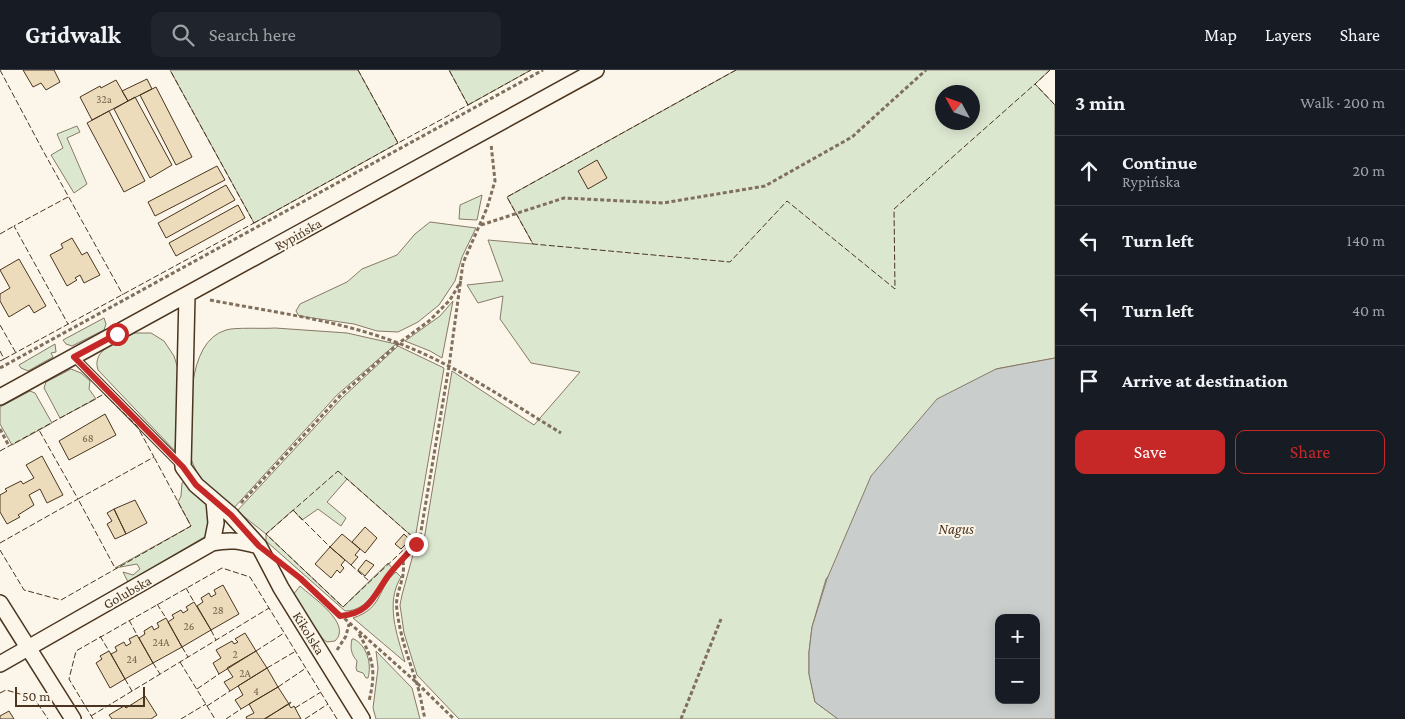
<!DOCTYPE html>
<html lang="en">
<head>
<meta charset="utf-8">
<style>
  :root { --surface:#171b24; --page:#20242c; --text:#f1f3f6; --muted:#9ea1a6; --line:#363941; --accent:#c62828 }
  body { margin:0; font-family:"Crimson Pro",serif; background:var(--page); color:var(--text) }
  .controls { position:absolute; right:15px; bottom:15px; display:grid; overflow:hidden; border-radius:10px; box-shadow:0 2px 12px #0003 }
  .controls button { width:45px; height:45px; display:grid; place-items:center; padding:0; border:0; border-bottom:1px solid var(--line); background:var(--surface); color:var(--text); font:25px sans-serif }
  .compass { position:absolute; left:935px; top:15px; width:45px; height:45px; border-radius:50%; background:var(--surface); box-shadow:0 2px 12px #0003; rotate:310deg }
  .scale { position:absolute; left:15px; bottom:12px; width:130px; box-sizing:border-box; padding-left:5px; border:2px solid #4a3520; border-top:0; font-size:14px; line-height:18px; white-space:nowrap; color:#4a3520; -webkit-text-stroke:4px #fbf6e9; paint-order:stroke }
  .stop { position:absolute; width:15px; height:15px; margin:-11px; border:4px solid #c62828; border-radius:50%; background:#fff }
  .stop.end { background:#c62828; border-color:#fff; box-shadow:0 1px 5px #0008 }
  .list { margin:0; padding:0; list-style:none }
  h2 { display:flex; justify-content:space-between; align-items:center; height:65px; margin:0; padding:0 20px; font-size:21px }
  h2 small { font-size:16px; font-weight:400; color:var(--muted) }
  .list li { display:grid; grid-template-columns:32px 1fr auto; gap:15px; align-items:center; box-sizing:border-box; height:70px; padding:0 20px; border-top:1px solid var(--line) }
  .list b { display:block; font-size:19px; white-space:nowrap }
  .list p { margin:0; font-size:16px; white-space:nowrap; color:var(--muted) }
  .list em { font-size:16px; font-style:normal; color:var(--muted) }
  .actions { display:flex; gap:10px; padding:15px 20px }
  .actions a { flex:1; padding:11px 0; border:1px solid var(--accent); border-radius:10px; text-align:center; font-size:18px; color:var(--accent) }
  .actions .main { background:var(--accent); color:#fff }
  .icon { flex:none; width:28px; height:28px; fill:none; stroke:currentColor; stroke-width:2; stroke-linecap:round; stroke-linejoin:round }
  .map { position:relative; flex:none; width:1055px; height:649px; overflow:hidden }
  header { display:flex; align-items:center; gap:30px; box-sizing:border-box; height:70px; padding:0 25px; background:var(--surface); border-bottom:1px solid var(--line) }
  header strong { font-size:24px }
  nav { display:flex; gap:28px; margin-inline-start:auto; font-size:18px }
  .search { width:350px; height:45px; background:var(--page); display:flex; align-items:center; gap:12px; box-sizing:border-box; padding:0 18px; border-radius:10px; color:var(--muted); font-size:19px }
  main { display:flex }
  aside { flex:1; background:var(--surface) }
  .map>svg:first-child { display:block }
</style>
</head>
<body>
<header>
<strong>Gridwalk</strong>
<div class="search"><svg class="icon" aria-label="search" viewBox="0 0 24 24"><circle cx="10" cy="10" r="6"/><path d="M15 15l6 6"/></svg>Search here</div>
<nav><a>Map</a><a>Layers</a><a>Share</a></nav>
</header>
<main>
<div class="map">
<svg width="1055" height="649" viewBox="0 0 1055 649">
  <rect width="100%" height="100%" fill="#fbf6e9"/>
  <!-- green -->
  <path fill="#dce7d0" stroke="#887966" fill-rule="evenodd" d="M 170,0 L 358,0 L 398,73 L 254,153 Z
    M 449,0 L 531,0 L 468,35 Z
    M 736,0 L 1050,0 L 1035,14 L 1055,35 L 1055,288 L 996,299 L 826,509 L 812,557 L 809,582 L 809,604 L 815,632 L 838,649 L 459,649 L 417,605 L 404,563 L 400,535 L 402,525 L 414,481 L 424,470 L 452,301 L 534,355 L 580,302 L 531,293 L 500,249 L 503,226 L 478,233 L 467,215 L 503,211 L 488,170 L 533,174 L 507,127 ZM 942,22 L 972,22 L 972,52 L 942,52 Z
    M 77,56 L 80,62 L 67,68 L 87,114 L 74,123 L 51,85 L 63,78 L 57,64 Z
    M 482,125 L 477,150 L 459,149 L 460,135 Z
    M 430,152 L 476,158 L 462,187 L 455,211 L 439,235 L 418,252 L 398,262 L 377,261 L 354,254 L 299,246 L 296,241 L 300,234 L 347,212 L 362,199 L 397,185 L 415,164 Z
    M 453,231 L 442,288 L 430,281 L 405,271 L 440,246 Z
    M 104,248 L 106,254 L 104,260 L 72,276 L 66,274 L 63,270 Z
    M 275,258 L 347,263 L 396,274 L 337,325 L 232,440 C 213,421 195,409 189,381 C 191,347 185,272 226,260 C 235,257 264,259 275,258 Z
    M 134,263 L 151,263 L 164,271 L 174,286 L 179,302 L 175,381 L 98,300 C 91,279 119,271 134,263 Z
    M 55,274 L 56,282 L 51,283 L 53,287 L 28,301 L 21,298 L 19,295 Z
    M 398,276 L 444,298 L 415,469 L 347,409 L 327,432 L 346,448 L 341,456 L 318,439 L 302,450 L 293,440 L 266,464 L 343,537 L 388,493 L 392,498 C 378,515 369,541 345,541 L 266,471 L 266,464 L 237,441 L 342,328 Z
    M 71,299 L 81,303 L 90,311 L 89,319 L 96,329 L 60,348 L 44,318 L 46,312 Z
    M 30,321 L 35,323 L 52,353 L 12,375 L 0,354 L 0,337 Z
    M 185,411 L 205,430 L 212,445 L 206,466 L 128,512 L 123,502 L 133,505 L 140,499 L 137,494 L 115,498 L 191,456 L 178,432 L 181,426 L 182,413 Z
    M 396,502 L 401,507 C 385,533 397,565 405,592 L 353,548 C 384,538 377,517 396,502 Z
    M 300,516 C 312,527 353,554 335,571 L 327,572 L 323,569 L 293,525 Z
    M 352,569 L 354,569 C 367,576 372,594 368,608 L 366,608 L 363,603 L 357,601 L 356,598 L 357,591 C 351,584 350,578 352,569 Z
    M 376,581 L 412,618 L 420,649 L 376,649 L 373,638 L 378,598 Z"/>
  <!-- water -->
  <path fill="#c9cecd" stroke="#887966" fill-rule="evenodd" d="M 1055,288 L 1055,649 L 838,649 L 815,632 L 809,604 L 809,582 L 812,557 L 827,509 L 871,406 L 937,329 L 996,299 ZM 999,548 L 1036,548 L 1036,630 L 999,630 Z"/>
  <!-- building -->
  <path fill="#ecdcbc" stroke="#4a3520" d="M 23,0 L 54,0 L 60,12 L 46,20 L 41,13 L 33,17 Z
    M 147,9 L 152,19 L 128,31 L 122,21 Z
    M 116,10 L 128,31 L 92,50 L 80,27 L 100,16 L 101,18 Z
    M 156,17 L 192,87 L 176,95 L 140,25 Z
    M 135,27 L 172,95 L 150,108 L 114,39 Z
    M 109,41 L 145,111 L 124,122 L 87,53 Z
    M 597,90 L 607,108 L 588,119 L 578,101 Z
    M 217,96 L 225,110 L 155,146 L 148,132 Z
    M 226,115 L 235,130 L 166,168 L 158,153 Z
    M 238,135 L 245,148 L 176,186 L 169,173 Z
    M 72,168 L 82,185 L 87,182 L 100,205 L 84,213 L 80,205 L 75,208 L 77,210 L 67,216 L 50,185 L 63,178 L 61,174 Z
    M 19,189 L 46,236 L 34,243 L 29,235 L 9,247 L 0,231 L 0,224 L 10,218 L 0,200 Z
    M 105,344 L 116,365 L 69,390 L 59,371 Z
    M 42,386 L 63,425 L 47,433 L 40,419 L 29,425 L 34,435 L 18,445 L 20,447 L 7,454 L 0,442 L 0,425 L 7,421 L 5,419 L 21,411 L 23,414 L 34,408 L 26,395 Z
    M 135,430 L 147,453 L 126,464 L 114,439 Z
    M 114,439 L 126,464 L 115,469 L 107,454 L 112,451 L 107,443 Z
    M 365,457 L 377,468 L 365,483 L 352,472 Z
    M 342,464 L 360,479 L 355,485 L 358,487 L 351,495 L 330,477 Z
    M 404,464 L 410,470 L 401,479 L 395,474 Z
    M 330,477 L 345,490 L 341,495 L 344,498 L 340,503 L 337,500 L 331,508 L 315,494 Z
    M 366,490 L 374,495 L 365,506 L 358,500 Z
    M 223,515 L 239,544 L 211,560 L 197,536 L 203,532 L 201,528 L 209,523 L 211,527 L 216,524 L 214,520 Z
    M 194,532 L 211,560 L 182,577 L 168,552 L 174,548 L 172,545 L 181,540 L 183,543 L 188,540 L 186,537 Z
    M 166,548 L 182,577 L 153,593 L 139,568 L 145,564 L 144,561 L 152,556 L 154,560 L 159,557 L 157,553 Z
    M 245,563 L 256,581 L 219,604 L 213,593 L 221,588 L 216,580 L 232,571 L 234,574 L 238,572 L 235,569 Z
    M 137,565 L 153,593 L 125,609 L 111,584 L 117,581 L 115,577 L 124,572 L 126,576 L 131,573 L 129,569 Z
    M 109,581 L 125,609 L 110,618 L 96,593 L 102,589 L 100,586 Z
    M 256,581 L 267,598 L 230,621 L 224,612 L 233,607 L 227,598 Z
    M 267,598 L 278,617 L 241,639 L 235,630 L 243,625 L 238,616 Z
    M 278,617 L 289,634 L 264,649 L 247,649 L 246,647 L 254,643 L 249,634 Z
    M 145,626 L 157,645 L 151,649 L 112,649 L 109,645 L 124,636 L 126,638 Z
    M 291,632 L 289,635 L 291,638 L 294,636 L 301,649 L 265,649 Z
    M 9,641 L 14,649 L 0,649 L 0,646 Z"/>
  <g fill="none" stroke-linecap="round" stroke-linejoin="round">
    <!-- lane casing -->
    <g stroke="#4a3520" stroke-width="10">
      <path id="lane" d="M 74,287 L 181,395"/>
    </g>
    <!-- street casing -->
    <g stroke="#4a3520" stroke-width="18">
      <path id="street" d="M 187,225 L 183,397 L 196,415 L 231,445 L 259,476 L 281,518 L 362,649
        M 0,327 L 596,0
        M 212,473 L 216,453 L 214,431
        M 0,533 L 73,649
        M 0,594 L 212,473 C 231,469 240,471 259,476"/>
    </g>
    <!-- path -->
    <path stroke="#7f6f5c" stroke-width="3" stroke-dasharray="4 2.5" stroke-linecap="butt" d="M 481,155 L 564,128 L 663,133 L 765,116 L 852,67 L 926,0
      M 210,230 C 272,242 338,250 398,273 C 456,295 508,331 561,363
      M 0,298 L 543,0
      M 0,359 L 9,376
      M 241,433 L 341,325 L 399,273 L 429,251 L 450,230 L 461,211
      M 403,491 C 406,512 394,522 397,540 C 400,566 408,587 416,611 C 420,623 422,636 425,649
      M 291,501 L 416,612 L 454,649
      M 340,546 C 374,544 372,524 391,503 C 401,491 413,481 420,467 L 449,296 L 463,193 L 487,138 L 495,111 L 491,74
      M 359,564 C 374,590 376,602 369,631
      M 337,580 L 346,566 L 349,554
      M 681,649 L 721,549"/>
    <!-- lane -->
    <use href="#lane" stroke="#fbf6e9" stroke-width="8"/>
    <!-- street -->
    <use href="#street" stroke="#fbf6e9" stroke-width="15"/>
    <!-- fence -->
    <path stroke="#4a3520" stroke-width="1" stroke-dasharray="6 2.5" stroke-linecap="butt" d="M 0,0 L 41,77 L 123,225
      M 358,0 L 398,73 L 468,35 L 449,0
      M 736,0 L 507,127 L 533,174 L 730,192 L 787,131 L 895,219 L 894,139 L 1035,14
      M 1050,0 L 1035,14 L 1055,35
      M 468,35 L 531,0
      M 68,127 L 14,156 L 68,254
      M 254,153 L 398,73
      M 0,164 L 14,156
      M 0,255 L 16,283
      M 0,281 L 4,289 L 0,291
      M 4,289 L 254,153 L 170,0
      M 0,381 L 104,324 L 137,356 L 154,387 L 78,429 L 115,498
      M 338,401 L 415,469 L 343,537 L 266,464 Z
      M 293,440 L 330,477
      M 0,473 L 78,429 L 39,360
      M 0,480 L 24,520 L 61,530 L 191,456 L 154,387
      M 351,495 L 369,511
      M 186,518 L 194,532
      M 157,534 L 166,548
      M 129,550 L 137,565
      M 211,560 L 216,570
      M 100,566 L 109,581
      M 182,577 L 188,587
      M 256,581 L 284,563
      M 180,592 L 215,649
      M 153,593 L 160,604
      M 267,598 L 296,581
      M 125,609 L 132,621
      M 278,617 L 306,598
      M 197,619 L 219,604
      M 0,623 L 6,620 L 34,628 L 48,649
      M 207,636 L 230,621
      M 295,638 L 321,622
      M 91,646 L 269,538
      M 93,649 L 69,609 L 76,581 L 222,498 L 250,507 L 337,649
      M 181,649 L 206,634
      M 226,649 L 241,639
      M 305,649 L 328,634"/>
  </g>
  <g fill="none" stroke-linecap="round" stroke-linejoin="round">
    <!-- route -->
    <path stroke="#c62828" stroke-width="6" d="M 117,264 L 74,287 L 183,397 L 196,415 L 231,445 L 259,476 L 300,508 L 340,546 C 369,544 373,527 388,506 C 396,495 407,485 416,474"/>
  </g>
  <g text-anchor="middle" stroke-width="4" stroke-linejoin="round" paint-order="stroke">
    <!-- number labels -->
    <g font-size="11" fill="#725f47">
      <text x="104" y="33">32a</text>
      <text x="88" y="372">68</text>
      <text x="218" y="544">28</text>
      <text x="189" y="560">26</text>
      <text x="161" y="576">24A</text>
      <text x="235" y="588">2</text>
      <text x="132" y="593">24</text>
      <text x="245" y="607">2A</text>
      <text x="256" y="625">4</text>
    </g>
    <!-- street labels -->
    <g font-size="14" fill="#4a3520" stroke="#fbf6e9">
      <text transform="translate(298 164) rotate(-29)" y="5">Rypińska</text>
      <text transform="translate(127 522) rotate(-30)" y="5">Golubska</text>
      <text transform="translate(309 563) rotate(58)" y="5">Kikolska</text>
    </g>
    <!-- water labels -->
    <g font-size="15" font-style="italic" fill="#4a3520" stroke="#fbf6e9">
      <text x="956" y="464">Nagus</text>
    </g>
  </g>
</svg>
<div class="controls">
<button>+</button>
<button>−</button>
</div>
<svg class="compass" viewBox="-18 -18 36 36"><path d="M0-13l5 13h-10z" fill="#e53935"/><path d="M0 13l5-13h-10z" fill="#9ea1a6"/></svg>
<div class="scale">50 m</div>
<div class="stop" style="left:117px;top:264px"></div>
<div class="stop end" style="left:416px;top:474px"></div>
</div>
<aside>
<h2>3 min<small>Walk · 200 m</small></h2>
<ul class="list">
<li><svg class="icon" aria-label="ahead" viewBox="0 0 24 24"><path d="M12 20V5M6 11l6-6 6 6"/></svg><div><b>Continue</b><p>Rypińska</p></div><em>20 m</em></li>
<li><svg class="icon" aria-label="left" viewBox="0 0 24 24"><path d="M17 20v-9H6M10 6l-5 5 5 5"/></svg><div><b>Turn left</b></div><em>140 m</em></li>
<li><svg class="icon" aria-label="left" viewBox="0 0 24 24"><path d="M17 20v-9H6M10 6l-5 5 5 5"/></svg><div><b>Turn left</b></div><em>40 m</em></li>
<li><svg class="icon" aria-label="arrive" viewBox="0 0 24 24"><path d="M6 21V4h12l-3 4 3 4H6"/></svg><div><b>Arrive at destination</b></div></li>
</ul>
<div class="actions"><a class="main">Save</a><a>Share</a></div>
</aside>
</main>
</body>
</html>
